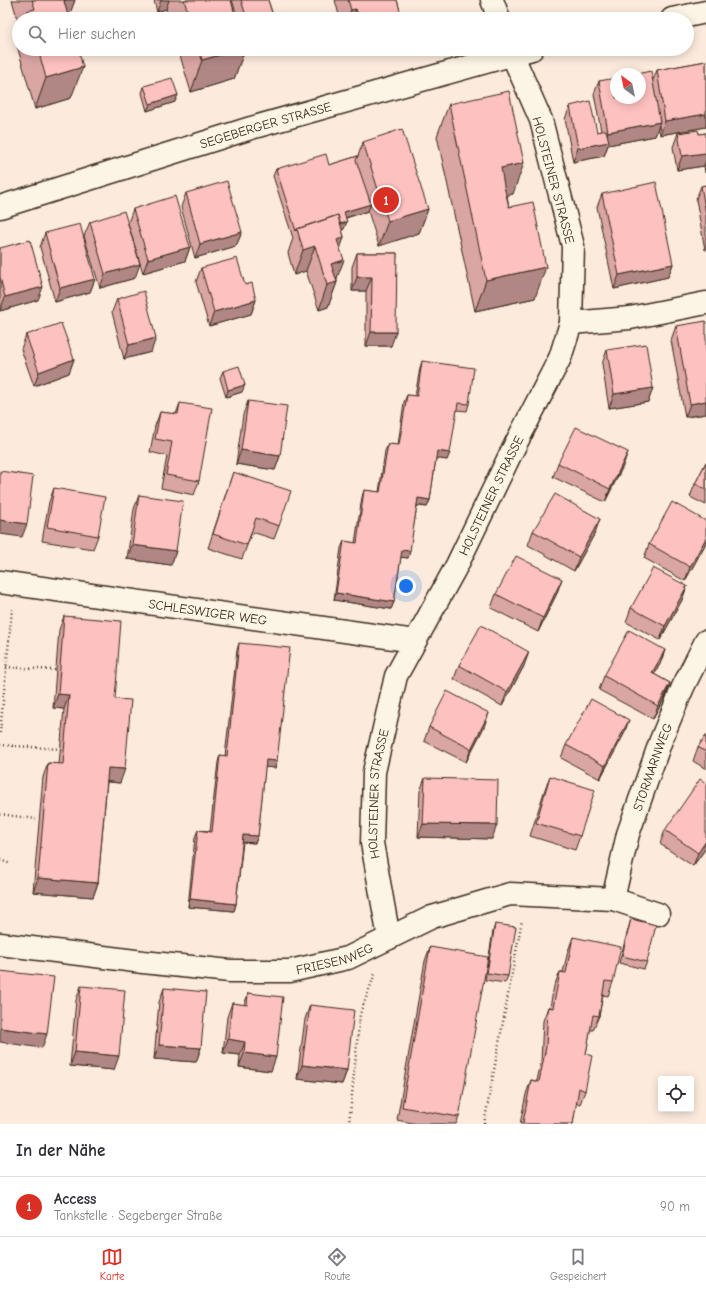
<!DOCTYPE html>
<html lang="de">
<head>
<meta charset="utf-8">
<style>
  :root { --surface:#fff; --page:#f7f7f7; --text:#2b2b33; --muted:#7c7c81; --line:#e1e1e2; --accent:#d93025 }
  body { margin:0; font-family:"Comic Neue",sans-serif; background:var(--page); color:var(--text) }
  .controls { position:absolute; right:12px; bottom:12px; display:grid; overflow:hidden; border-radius:4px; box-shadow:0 2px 10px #0003 }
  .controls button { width:36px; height:36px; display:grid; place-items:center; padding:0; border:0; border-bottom:1px solid var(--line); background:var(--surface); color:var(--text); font:20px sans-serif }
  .compass { position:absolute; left:610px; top:68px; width:36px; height:36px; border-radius:50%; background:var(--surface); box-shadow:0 2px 10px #0003; rotate:327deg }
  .you { position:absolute; left:406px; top:586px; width:14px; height:14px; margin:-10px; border:3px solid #fff; border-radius:50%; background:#1a73e8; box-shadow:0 0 0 6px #1a73e833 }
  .badge { display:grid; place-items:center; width:26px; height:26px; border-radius:50%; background:var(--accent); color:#fff; font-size:13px; font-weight:700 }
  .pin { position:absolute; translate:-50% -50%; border:2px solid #fff; box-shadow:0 1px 4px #0006 }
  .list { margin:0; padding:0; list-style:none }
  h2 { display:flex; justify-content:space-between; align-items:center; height:52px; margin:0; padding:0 16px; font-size:17px }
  h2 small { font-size:13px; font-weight:400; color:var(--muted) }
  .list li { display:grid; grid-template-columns:26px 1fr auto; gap:12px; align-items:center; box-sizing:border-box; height:60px; padding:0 16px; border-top:1px solid var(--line) }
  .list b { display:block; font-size:15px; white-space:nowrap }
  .list p { margin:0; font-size:13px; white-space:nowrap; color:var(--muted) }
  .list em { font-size:13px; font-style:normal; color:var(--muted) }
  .icon { flex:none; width:22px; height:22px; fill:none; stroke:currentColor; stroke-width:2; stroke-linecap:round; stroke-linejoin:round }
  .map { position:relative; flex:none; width:706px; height:1124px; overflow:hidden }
  .search { position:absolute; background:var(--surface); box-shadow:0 2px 10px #0003; left:12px; right:12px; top:12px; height:44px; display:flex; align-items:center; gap:10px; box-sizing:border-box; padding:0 14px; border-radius:22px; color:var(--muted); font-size:15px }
  .sheet { height:112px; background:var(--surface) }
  nav { display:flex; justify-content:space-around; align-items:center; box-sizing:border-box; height:56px; border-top:1px solid var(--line); background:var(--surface); font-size:11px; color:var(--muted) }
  nav a { display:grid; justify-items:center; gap:2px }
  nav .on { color:var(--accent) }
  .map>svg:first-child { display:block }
</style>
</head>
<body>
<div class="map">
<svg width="706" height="1124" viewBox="0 0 706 1124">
  <rect width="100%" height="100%" fill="#fcebdd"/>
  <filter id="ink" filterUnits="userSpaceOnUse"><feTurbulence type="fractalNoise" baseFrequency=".025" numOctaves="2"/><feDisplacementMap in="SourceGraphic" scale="8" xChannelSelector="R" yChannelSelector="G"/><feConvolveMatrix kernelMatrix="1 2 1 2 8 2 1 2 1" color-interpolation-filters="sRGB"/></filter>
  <g filter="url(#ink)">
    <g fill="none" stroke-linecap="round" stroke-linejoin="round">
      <!-- street casing -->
      <g stroke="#3b2a1e" stroke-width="25">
        <g id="street">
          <path d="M 571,323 L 630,318 L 706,303"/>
          <path id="s1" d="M 0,582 L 415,641"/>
          <path id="s2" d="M 613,899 L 628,834 L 661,740 L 683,687 L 706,641"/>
          <path id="s3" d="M 389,938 L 372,843 L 374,772 L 396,676 L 457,565 L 511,453 L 560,358 L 571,323 L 573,246 L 541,120 L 512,54"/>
          <path id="s4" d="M 0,944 L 143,962 L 230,971 L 290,971 L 348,958 L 432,917 L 510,894 L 613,899 L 658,914"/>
        </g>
      </g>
      <!-- secondary casing -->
      <g stroke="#3b2a1e" stroke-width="25">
        <path id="secondary" d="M 492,0 L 499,19"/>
      </g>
      <!-- primary casing -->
      <g stroke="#3b2a1e" stroke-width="25">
        <g id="primary">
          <path d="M 672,19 L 706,12"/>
          <path id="s5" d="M 0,207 L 251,128 L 532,49"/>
        </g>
      </g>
      <!-- path -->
      <path stroke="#3b2a1e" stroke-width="2.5" stroke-dasharray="1 3" stroke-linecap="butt" d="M 6,667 L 56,670
        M 0,733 L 12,609
        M 0,745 L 61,749
        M 0,814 L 36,819
        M 0,860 L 11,864
        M 349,1124 L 360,1014 L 375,974
        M 484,1124 L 522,920"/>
      <!-- street -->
      <use href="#street" stroke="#fcf5e5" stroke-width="22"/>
      <!-- secondary -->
      <use href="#secondary" stroke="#fcf5e5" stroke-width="22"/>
      <!-- primary -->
      <use href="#primary" stroke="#fcf5e5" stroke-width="22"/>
    </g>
    <!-- wall -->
    <path fill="#daa6a4" stroke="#3b2a1e" d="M 12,0 L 75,0 L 68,18 L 69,19 L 19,19 L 19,25 Z
      M 154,0 L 231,0 L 236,19 L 169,19 L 166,9 L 157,12 Z
      M 232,0 L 268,0 L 274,19 L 238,19 Z
      M 335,0 L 397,0 L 402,19 L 340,19 Z
      M 19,33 L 19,49 L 78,49 L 71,98 L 35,109 L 16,42 Z
      M 178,49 L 245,49 L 234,79 L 191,92 Z
      M 706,61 L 706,127 L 660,135 L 659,126 L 655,136 L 608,145 L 604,156 L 573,162 L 565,119 L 570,106 L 597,132 L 601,131 L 594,94 L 599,81 L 653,80 L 657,70 Z
      M 144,86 L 175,102 L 147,111 L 142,93 Z
      M 449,104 L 513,194 L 507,195 L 509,207 L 535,298 L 475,311 L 437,136 Z
      M 678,133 L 699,134 L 706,133 L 706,173 L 705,173 L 704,166 L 677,170 L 673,147 Z
      M 363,142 L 428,209 L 419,233 L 379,246 L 368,211 L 346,218 L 344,229 L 342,230 L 344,237 L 340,249 L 337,280 L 337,282 L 328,307 L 319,310 L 306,271 L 294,275 L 288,253 L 293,238 L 273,176 L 276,169 L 329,165 L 358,156 Z
      M 706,185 L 706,250 L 705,250 L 696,199 L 701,186 Z
      M 186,193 L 242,232 L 236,246 L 195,258 L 181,207 Z
      M 602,194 L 673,264 L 668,277 L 614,289 L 597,207 Z
      M 133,209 L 190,247 L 185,261 L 143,273 L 128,223 Z
      M 90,222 L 135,278 L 100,288 L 84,236 Z
      M 45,233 L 95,279 L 90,292 L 55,302 L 40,247 Z
      M 0,248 L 38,300 L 0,311 Z
      M 357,253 L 397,253 L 391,346 L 366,346 L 366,291 L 352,291 L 352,267 Z
      M 201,268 L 245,285 L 256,300 L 251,314 L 209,326 L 196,282 Z
      M 117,299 L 151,352 L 124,359 L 112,312 Z
      M 676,326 L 706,414 L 685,417 L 671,340 Z
      M 26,335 L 74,359 L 69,373 L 34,386 L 21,349 Z
      M 607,350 L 653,388 L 648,402 L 609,408 L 602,364 Z
      M 422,361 L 469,404 L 467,411 L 457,410 L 447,460 L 436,458 L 430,500 L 427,507 L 417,506 L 408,558 L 401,557 L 394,602 L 391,609 L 334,600 L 341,548 L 344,541 L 355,543 L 362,497 L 364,490 L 379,492 L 385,451 L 388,444 L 398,445 L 404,402 L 407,395 L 415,396 L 420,368 Z
      M 223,371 L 242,392 L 226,397 L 220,378 Z
      M 248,401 L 280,456 L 275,470 L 236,464 L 243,415 Z
      M 180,403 L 199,481 L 194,495 L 161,488 L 167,456 L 150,452 L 155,426 L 160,412 L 176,414 Z
      M 706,462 L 706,505 L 690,497 L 695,484 Z
      M 558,463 L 623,466 L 605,502 L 553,477 Z
      M 233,472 L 279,526 L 274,539 L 252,532 L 242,559 L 208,548 Z
      M 54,488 L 98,536 L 93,549 L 42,541 L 49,502 Z
      M 139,495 L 176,551 L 171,565 L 127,559 L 134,509 Z
      M 533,531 L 595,533 L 574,571 L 528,545 Z
      M 706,543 L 685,581 L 644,558 L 649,544 Z
      M 687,586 L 682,600 L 660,640 L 626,622 L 631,608 Z
      M 557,593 L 538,632 L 491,608 L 496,594 Z
      M 64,616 L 115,699 L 120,783 L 107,782 L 98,883 L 93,897 L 33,892 L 43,777 L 48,763 L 59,764 L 64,709 L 53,708 L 59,630 Z
      M 239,643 L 277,761 L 275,768 L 265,767 L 258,836 L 255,843 L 243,842 L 236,904 L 234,911 L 188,907 L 195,837 L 198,830 L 210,831 L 218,762 L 220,755 L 225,756 L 237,650 Z
      M 665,650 L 660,664 L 654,674 L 670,683 L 665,697 L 653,719 L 599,690 L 604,676 Z
      M 459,665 L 524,666 L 502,706 L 454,679 Z
      M 429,727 L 484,727 L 466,762 L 424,741 Z
      M 624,734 L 600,779 L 561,758 L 566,745 Z
      M 706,735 L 706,769 L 693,761 L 698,747 Z
      M 550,776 L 580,836 L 575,850 L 530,836 L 545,789 Z
      M 425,778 L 492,839 L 418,837 L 420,791 Z
      M 665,830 L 706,848 L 693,866 L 660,844 Z
      M 631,919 L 647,962 L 644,969 L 619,963 L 629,926 Z
      M 495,924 L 508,976 L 505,983 L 485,980 L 493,931 Z
      M 573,937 L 613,982 L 608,996 L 603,995 L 599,1016 L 593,1030 L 590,1030 L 586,1054 L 585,1091 L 580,1104 L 576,1103 L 573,1124 L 520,1124 L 526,1094 L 531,1080 L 537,1081 L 541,1061 L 543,1021 L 548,1007 L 550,1007 L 554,986 L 560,972 L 563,972 L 568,951 Z
      M 430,947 L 459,1117 L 456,1124 L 417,1124 L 397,1120 L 425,961 Z
      M 81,986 L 114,1070 L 70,1066 L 76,1000 Z
      M 164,988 L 201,1048 L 196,1062 L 154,1059 L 159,1002 Z
      M 248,993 L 271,1071 L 239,1067 L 240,1055 L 223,1053 L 227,1017 L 232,1003 L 244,1005 Z
      M 310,1005 L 347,1070 L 342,1084 L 297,1079 L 305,1019 Z"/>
    <!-- shaded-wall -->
    <path fill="#b18786" stroke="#3b2a1e" d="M 66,0 L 75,0 L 68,19 L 64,1 Z
      M 161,0 L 169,0 L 166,9 L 157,12 Z
      M 356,9 L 352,19 L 347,19 L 351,10 Z
      M 241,49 L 245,49 L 234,79 L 191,92 L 202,60 Z
      M 83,67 L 71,98 L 35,109 L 46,78 Z
      M 178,95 L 175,102 L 147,111 L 150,104 Z
      M 706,114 L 706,127 L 660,135 L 665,121 Z
      M 660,122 L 655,136 L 608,145 L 604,156 L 573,162 L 578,148 L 604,143 L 608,132 Z
      M 706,153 L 706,160 L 704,166 L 677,170 L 682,156 Z
      M 524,163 L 513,194 L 489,199 L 501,168 Z
      M 371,204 L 368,211 L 341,219 L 344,212 Z
      M 428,209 L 419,233 L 379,246 L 388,221 Z
      M 347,222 L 344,229 L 301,243 L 299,237 Z
      M 242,232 L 236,246 L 195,258 L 200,244 Z
      M 344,237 L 336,262 L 337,240 Z
      M 315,246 L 306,271 L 294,275 L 303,250 Z
      M 190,247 L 185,261 L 143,273 L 148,259 Z
      M 344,260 L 335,283 L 337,282 L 328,307 L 319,310 L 327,285 L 331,264 Z
      M 140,264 L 135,278 L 100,288 L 105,274 Z
      M 673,264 L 668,277 L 614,289 L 619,275 Z
      M 546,267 L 535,298 L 475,311 L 486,280 Z
      M 357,277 L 372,277 L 366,291 L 352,291 Z
      M 95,279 L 90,292 L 55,302 L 60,288 Z
      M 43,287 L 38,300 L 0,311 L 5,297 Z
      M 256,300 L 251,314 L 209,326 L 214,312 Z
      M 371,332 L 396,332 L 391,346 L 366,346 Z
      M 156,338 L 151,352 L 124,359 L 129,345 Z
      M 74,359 L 69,373 L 34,386 L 39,372 Z
      M 245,385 L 242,392 L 226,397 L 228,390 Z
      M 653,388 L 648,402 L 609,408 L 614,394 Z
      M 706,401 L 706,414 L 685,417 L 690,404 Z
      M 241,450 L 280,456 L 275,470 L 236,464 Z
      M 437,451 L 450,453 L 447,460 L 434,458 Z
      M 628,452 L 623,466 L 605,502 L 610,489 Z
      M 418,498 L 430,500 L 427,507 L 416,505 Z
      M 600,519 L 595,533 L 574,571 L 579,557 Z
      M 0,520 L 27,524 L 22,537 L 0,534 Z
      M 706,538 L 706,543 L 685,581 L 690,567 Z
      M 132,545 L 176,551 L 171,565 L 127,559 Z
      M 402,550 L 410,551 L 408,558 L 399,557 Z
      M 562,579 L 557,593 L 538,632 L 543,618 Z
      M 687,586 L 682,600 L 660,640 L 665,626 Z
      M 336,593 L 394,602 L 391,609 L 334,600 Z
      M 665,650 L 660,664 L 647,687 L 652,673 Z
      M 529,652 L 524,666 L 502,706 L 507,692 Z
      M 670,683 L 665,697 L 653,719 L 658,706 Z
      M 58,694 L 69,695 L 64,709 L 53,708 Z
      M 489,713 L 484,727 L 466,762 L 471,749 Z
      M 629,720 L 624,734 L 600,779 L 605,766 Z
      M 266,760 L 277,761 L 275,768 L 264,767 Z
      M 108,768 L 125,769 L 120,783 L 103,781 Z
      M 423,824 L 497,825 L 492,839 L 418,837 Z
      M 243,835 L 258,836 L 255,843 L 241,842 Z
      M 706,841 L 706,848 L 693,866 L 698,853 Z
      M 38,878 L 98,883 L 93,897 L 33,892 Z
      M 190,899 L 236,904 L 234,911 L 188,907 Z
      M 0,1028 L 47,1034 L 42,1048 L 0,1042 Z
      M 228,1039 L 245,1042 L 240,1055 L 223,1053 Z
      M 159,1045 L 201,1048 L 196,1062 L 154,1059 Z
      M 75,1052 L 119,1056 L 114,1070 L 70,1066 Z
      M 244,1053 L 276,1057 L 271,1071 L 239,1067 Z
      M 302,1065 L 347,1070 L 342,1084 L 297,1079 Z"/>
    <!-- building -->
    <path fill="#fdc1bf" stroke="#3b2a1e" d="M 32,0 L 66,0 L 64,1 L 69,19 L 29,19 L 27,11 L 35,9 Z
      M 184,0 L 231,0 L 236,19 L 190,19 Z
      M 241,0 L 268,0 L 274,19 L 247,19 Z
      M 348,0 L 397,0 L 402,18 L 397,19 L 359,19 L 356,9 L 351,10 Z
      M 38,49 L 78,49 L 83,67 L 46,78 Z
      M 199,49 L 241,49 L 202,60 Z
      M 706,61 L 706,114 L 665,121 L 657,70 Z
      M 651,71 L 660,122 L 608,132 L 599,81 L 616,78 L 616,98 L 640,98 L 640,74 L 636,74 Z
      M 172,78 L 178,95 L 150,104 L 144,86 Z
      M 509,91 L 524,163 L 501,168 L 504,186 L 509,207 L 533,202 L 546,267 L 486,280 L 449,104 Z
      M 590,101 L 597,132 L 606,130 L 609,142 L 578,148 L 570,106 Z
      M 402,129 L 428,209 L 388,221 L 363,142 Z
      M 698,130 L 699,134 L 706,133 L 706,153 L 682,156 L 678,133 Z
      M 326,154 L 329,165 L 358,156 L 356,160 L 371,204 L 344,212 L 347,222 L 340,224 L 338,215 L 297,229 L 296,231 L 276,169 Z
      M 227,181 L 242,232 L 200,244 L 186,193 Z
      M 656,182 L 673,264 L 619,275 L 602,194 Z
      M 706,185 L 706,214 L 701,186 Z
      M 175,196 L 190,247 L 148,259 L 133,209 Z
      M 124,211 L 140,264 L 105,274 L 90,222 Z
      M 338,215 L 344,237 L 337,240 L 344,260 L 331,264 L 337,282 L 327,285 L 315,246 L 303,250 L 297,229 Z
      M 80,224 L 95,279 L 60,288 L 45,233 Z
      M 30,240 L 43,287 L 5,297 L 0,277 L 0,248 Z
      M 357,253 L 397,253 L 396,332 L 371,332 L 372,277 L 357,277 Z
      M 237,258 L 245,285 L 252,283 L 256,300 L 214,312 L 201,268 Z
      M 144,291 L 156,338 L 129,345 L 117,299 Z
      M 706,321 L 706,401 L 690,404 L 676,326 Z
      M 61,323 L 74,359 L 39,372 L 26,335 Z
      M 646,344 L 653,388 L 614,394 L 607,350 Z
      M 422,361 L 474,368 L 469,404 L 458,403 L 450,453 L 437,451 L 430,500 L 418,498 L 410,551 L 402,550 L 394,602 L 336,593 L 344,541 L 357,543 L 364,490 L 380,492 L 388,444 L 399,445 L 407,395 L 417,396 Z
      M 239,366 L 245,385 L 228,390 L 223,371 Z
      M 248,401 L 287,406 L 280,456 L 241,450 Z
      M 180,403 L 212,408 L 199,481 L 166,475 L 172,442 L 155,439 L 160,412 L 178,414 Z
      M 576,427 L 628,452 L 610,489 L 558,463 Z
      M 706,462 L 706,489 L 695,484 Z
      M 0,471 L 33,476 L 27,524 L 0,520 Z
      M 233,472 L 291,491 L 279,526 L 256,518 L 247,545 L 213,534 Z
      M 54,488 L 105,497 L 98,536 L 47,527 Z
      M 555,494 L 600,519 L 579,557 L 533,531 Z
      M 139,495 L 183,501 L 176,551 L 132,545 Z
      M 672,502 L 706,521 L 706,538 L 690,567 L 649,544 Z
      M 516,556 L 562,579 L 543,618 L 496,594 Z
      M 653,568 L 687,586 L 665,626 L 631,608 Z
      M 64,616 L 121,621 L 115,699 L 131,700 L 125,769 L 108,768 L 98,883 L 38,878 L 48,763 L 63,764 L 69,695 L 58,694 Z
      M 481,625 L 529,652 L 507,692 L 459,665 Z
      M 629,630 L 665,650 L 652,673 L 670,683 L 658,706 L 604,676 Z
      M 239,643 L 290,648 L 277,761 L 266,760 L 258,836 L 243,835 L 236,904 L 190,899 L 198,830 L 212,832 L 220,755 L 227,756 Z
      M 447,691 L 489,713 L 471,749 L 429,727 Z
      M 591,699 L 629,720 L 605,766 L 566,745 Z
      M 706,735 L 706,752 L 698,747 Z
      M 550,776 L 595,790 L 580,836 L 536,823 Z
      M 425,778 L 498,780 L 497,825 L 423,824 Z
      M 700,779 L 706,783 L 706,841 L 698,853 L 665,830 Z
      M 631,919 L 656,925 L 647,962 L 622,956 Z
      M 495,924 L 516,927 L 508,976 L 487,973 Z
      M 573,937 L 621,947 L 613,982 L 605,981 L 599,1016 L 593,1015 L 586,1054 L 592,1056 L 585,1091 L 579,1088 L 573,1124 L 528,1124 L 523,1123 L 531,1080 L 539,1082 L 546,1047 L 548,1007 L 553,1008 L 560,972 L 566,973 Z
      M 430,947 L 488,957 L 459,1117 L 402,1107 Z
      M 0,971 L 54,977 L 47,1034 L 0,1028 Z
      M 81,986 L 125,990 L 119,1056 L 75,1052 Z
      M 164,988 L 206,992 L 201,1048 L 159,1045 Z
      M 248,993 L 283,997 L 276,1057 L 244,1053 L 245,1042 L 228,1039 L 232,1003 L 247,1005 Z
      M 310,1005 L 354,1010 L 347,1070 L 302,1065 Z"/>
  </g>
  <g text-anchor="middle" stroke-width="3" stroke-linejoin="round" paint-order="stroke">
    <!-- street labels -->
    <g font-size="13" fill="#3b2a1e" stroke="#fcf5e5">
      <text dy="5" stroke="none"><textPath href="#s5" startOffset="278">SEGEBERGER STRASSE</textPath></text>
      <text transform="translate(554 180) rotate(75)" y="5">HOLSTEINER STRASSE</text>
      <text dy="5" stroke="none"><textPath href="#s3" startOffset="470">HOLSTEINER STRASSE</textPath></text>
      <text dy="5" stroke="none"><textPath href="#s1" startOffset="210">SCHLESWIGER WEG</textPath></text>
      <text dy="5" stroke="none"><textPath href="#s2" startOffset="138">STORMARNWEG</textPath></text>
      <text dy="5" stroke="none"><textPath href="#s3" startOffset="146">HOLSTEINER STRASSE</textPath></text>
      <text dy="5" stroke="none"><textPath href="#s4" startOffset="338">FRIESENWEG</textPath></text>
    </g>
  </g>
</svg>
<div class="controls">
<button><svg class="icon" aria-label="locate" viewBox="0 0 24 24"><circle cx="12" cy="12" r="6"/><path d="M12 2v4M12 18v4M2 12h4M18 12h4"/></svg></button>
</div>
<svg class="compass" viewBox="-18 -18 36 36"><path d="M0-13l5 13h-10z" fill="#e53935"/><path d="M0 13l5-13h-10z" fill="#7c7c81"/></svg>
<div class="you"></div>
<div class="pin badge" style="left:386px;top:200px">1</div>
<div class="search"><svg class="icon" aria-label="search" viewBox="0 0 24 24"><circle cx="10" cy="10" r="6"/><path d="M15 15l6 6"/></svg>Hier suchen</div>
</div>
<section class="sheet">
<h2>In der Nähe<small></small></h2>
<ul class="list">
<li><span class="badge">1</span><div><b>Access</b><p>Tankstelle · Segeberger Straße</p></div><em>90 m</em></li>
</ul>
</section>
<nav>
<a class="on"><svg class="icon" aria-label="map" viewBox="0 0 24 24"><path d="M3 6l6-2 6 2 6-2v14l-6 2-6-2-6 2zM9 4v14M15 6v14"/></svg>Karte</a>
<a><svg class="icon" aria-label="directions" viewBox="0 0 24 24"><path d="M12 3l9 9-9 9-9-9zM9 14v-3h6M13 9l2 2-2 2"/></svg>Route</a>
<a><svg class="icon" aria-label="saved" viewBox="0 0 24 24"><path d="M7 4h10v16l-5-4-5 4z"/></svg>Gespeichert</a>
</nav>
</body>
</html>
